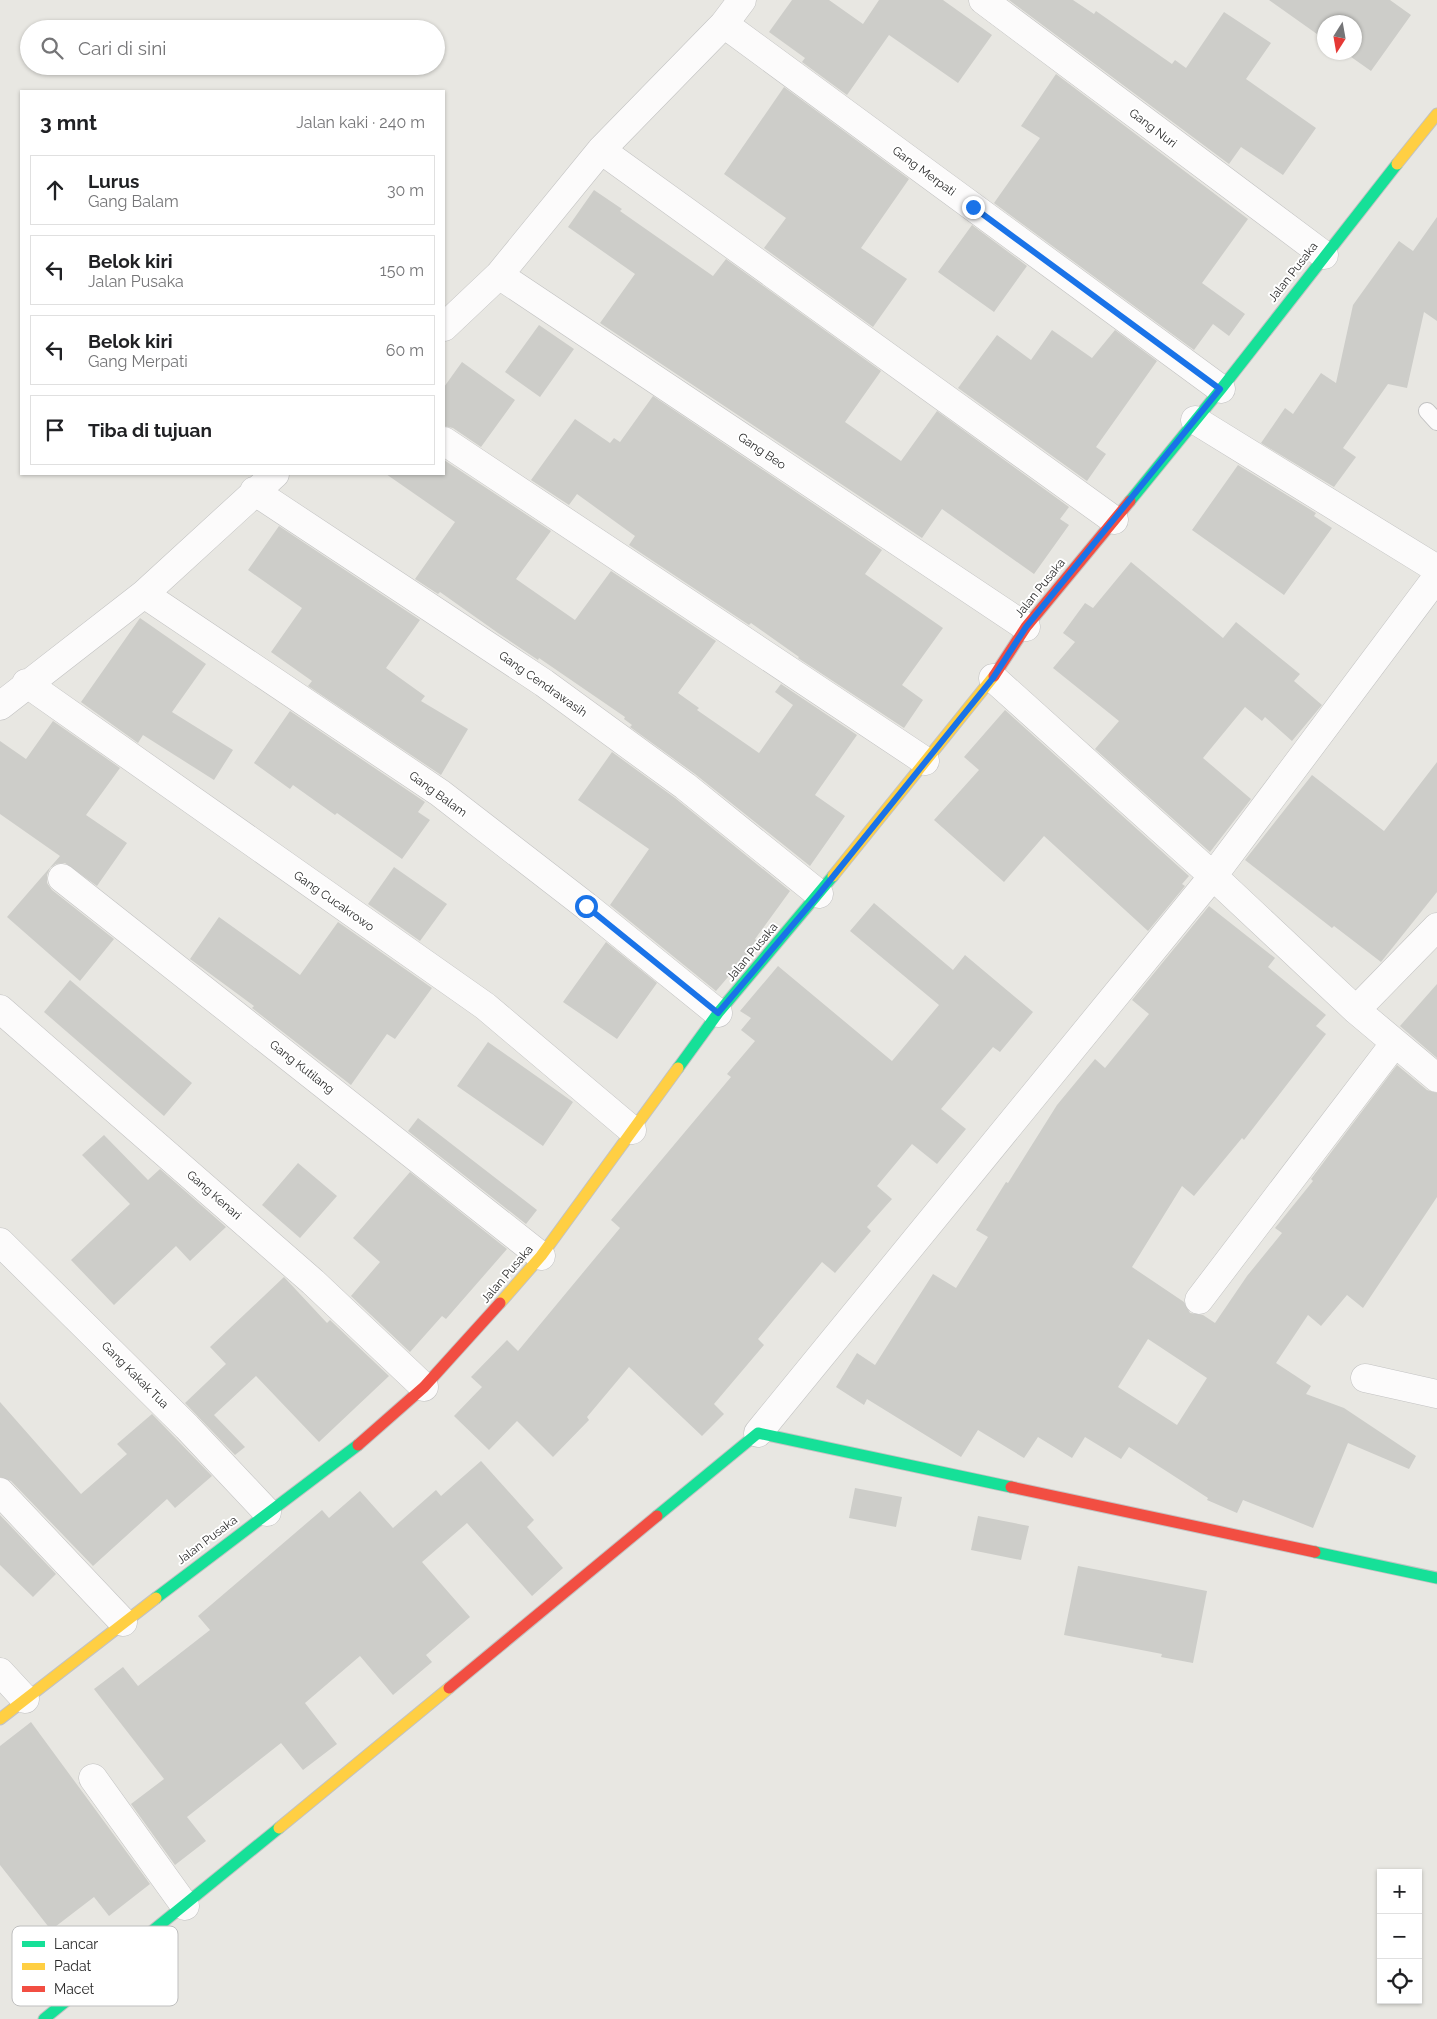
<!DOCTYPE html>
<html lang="id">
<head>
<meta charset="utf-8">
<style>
  :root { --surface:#fff; --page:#f2f2f2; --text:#202124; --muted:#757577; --line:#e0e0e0 }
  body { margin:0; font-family:Raleway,sans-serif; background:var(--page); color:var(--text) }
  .controls { position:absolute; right:15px; bottom:15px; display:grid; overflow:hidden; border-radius:0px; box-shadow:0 1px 4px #0004 }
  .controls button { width:45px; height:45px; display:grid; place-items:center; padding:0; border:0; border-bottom:1px solid var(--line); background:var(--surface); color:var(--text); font:25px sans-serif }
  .compass { position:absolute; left:1317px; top:15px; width:45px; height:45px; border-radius:50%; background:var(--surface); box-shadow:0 1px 4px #0004; rotate:191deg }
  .stop { position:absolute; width:15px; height:15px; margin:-11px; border:4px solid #1a73e8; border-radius:50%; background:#fff }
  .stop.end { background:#1a73e8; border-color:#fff; box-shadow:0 1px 5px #0008 }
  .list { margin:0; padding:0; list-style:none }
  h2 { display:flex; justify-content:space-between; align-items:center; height:65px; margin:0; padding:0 20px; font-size:21px }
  h2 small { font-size:16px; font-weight:400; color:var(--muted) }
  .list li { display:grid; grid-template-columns:32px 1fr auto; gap:15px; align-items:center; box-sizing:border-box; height:70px; margin:0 10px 10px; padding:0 10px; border:1px solid var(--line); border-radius:0px }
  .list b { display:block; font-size:19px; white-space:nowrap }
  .list p { margin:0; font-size:16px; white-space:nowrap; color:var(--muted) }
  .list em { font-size:16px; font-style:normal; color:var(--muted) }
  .icon { flex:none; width:28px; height:28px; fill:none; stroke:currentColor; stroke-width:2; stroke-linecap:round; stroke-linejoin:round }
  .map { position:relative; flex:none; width:1437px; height:2019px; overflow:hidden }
  .search { position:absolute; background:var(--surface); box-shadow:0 1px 4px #0004; left:20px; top:20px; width:425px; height:55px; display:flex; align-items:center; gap:12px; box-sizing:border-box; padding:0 18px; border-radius:28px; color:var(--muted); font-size:19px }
  .panel { position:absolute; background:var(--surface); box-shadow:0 1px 4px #0004; left:20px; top:90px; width:425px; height:385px; border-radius:0px }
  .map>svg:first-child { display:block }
</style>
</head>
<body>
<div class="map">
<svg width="1437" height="2019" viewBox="0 0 1437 2019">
  <rect width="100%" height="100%" fill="#e8e7e2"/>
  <!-- building -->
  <path fill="#cdcdc9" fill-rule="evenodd" d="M 792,0 L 829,0 L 863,24 L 879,0 L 943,0 L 992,35 L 958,83 L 889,35 L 847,95 L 802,62 L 805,58 L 769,32 Z
    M 1009,0 L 1073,0 L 1094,14 L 1096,11 L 1172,64 L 1175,60 L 1186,68 L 1224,12 L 1271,43 L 1246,79 L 1316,128 L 1283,175 L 1241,147 L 1229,164 Z
    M 1269,0 L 1390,0 L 1411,15 L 1371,71 L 1344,52 L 1354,52 L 1354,22 L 1324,22 L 1324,39 Z
    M 1056,74 L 1248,219 L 1202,283 L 1245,314 L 1229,336 L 1213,324 L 1194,350 L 994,203 L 1040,138 L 1021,126 Z
    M 784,87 L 909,179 L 861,248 L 907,279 L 873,327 L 764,248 L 786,218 L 724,174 Z
    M 594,190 L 622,209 L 620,211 L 713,276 L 726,259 L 881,371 L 845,422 L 901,461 L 937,411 L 1069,507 L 1060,519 L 1069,525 L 1034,574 L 942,509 L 922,538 L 600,323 L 635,274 L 568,227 Z
    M 1437,217 L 1437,321 L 1424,312 L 1407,388 L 1388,384 L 1343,448 L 1356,457 L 1334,487 L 1261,443 L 1285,408 L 1293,414 L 1321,373 L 1336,383 L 1353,305 L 1399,241 L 1413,251 Z
    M 972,225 L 1027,266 L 994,312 L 938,272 Z
    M 539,325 L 574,349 L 540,397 L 505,372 Z
    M 1052,330 L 1092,358 L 1115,330 L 1157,361 L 1096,447 L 1106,454 L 1087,481 L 958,388 L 997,335 L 1031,360 Z
    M 462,362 L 515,400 L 481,447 L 453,428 L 444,426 L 444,387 Z
    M 653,396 L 882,550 L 865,574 L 943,628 L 902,685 L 923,700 L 904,728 L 798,658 L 799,657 L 751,623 L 749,625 L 629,545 L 635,536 L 577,494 L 569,505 L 531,480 L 575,419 L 610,443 L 614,438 L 620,442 Z
    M 444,460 L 551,531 L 516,579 L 575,620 L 611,571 L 716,641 L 678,693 L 699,708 L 697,710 L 759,753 L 793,705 L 775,692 L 781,684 L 857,735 L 815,795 L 845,816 L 810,866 L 695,774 L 630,727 L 632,725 L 624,719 L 625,717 L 539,658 L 538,660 L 498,633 L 440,592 L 438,594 L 415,579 L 455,522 L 386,474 L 444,474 Z
    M 1238,465 L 1316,513 L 1314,516 L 1332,528 L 1284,595 L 1192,530 Z
    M 279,526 L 420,620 L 386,668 L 425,696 L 421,701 L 468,729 L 441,775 L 308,686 L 312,681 L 271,652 L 302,608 L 248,570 Z
    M 1131,562 L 1223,638 L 1236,622 L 1300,674 L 1294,681 L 1322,705 L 1292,741 L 1265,717 L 1262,721 L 1245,707 L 1203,758 L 1251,799 L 1210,852 L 1095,749 L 1119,721 L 1053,668 L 1075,642 L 1063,633 L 1085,603 L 1093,608 Z
    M 140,618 L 206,664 L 172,712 L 233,750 L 214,780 L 143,735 L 138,743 L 81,702 Z
    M 1005,710 L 1189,876 L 1182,884 L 1185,886 L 1148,931 L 1044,836 L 1004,882 L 934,820 L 979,770 L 964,757 Z
    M 290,711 L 425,802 L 418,812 L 430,820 L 402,859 L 337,813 L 335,815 L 293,785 L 290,789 L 254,763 Z
    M 53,721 L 120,768 L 86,815 L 127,843 L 97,886 L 65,863 L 56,864 L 50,868 L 47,875 L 47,883 L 52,890 L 114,939 L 80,981 L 7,917 L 60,856 L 0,814 L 0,741 L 26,759 Z
    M 612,752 L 675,798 L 790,891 L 755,939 L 758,942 L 716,991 L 610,905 L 649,849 L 578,800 Z
    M 1437,762 L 1437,892 L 1381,962 L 1334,926 L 1332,928 L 1245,860 L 1312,775 L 1384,831 Z
    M 394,867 L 447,904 L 420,941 L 368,904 Z
    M 874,903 L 953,970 L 965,955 L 1033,1012 L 1000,1052 L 993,1047 L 941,1109 L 966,1129 L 937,1164 L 912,1144 L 877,1186 L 892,1199 L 867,1227 L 871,1231 L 835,1273 L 822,1262 L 758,1339 L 764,1345 L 714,1404 L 724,1414 L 702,1436 L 629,1367 L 587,1417 L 589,1420 L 553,1457 L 517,1421 L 489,1450 L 454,1416 L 482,1387 L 471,1377 L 507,1340 L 518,1351 L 620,1228 L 611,1220 L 731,1077 L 727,1074 L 755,1041 L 741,1030 L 751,1018 L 740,1011 L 778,966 L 892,1061 L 939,1005 L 850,931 Z
    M 1209,906 L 1275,958 L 1268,967 L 1326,1015 L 1316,1026 L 1326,1034 L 1244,1140 L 1242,1138 L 1194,1196 L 1182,1186 L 1132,1267 L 1184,1302 L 1190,1313 L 1203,1315 L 1215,1323 L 1247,1276 L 1282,1233 L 1275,1228 L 1313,1181 L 1311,1179 L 1397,1065 L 1427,1090 L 1437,1093 L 1437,1197 L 1363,1308 L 1347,1295 L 1321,1326 L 1308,1315 L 1276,1363 L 1311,1386 L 1306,1394 L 1344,1408 L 1416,1456 L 1409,1469 L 1348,1443 L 1313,1528 L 1243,1500 L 1237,1513 L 1207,1500 L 1208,1498 L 1129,1447 L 1121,1459 L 1085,1437 L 1072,1458 L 1038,1437 L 1024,1458 L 978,1430 L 961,1457 L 867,1399 L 864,1405 L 836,1387 L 857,1353 L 875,1365 L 933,1274 L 956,1288 L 988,1237 L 976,1230 L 1006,1182 L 1008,1183 L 1057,1105 L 1095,1059 L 1105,1068 L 1149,1014 L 1132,1000 ZM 1148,1339 L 1207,1378 L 1177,1425 L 1118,1387 Z
    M 219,917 L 300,975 L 338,922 L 432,988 L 395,1039 L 387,1034 L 351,1085 L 252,1008 L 254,1006 L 190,959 Z
    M 606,942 L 657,983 L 617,1039 L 563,1002 Z
    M 70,980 L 192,1083 L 164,1116 L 44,1012 Z
    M 1437,984 L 1437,1058 L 1400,1026 Z
    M 488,1042 L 573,1102 L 543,1146 L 457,1086 Z
    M 418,1118 L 537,1210 L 526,1224 L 408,1131 Z
    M 104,1135 L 148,1180 L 160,1169 L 226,1227 L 190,1261 L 176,1246 L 114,1305 L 71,1260 L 130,1204 L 82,1155 Z
    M 298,1163 L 337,1196 L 300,1238 L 262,1205 Z
    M 410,1172 L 507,1249 L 446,1319 L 442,1316 L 410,1352 L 351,1296 L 380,1262 L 353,1238 Z
    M 284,1277 L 327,1323 L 330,1320 L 389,1376 L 319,1442 L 256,1376 L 214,1415 L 245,1447 L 235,1455 L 185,1403 L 226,1364 L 210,1347 Z
    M 0,1402 L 81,1494 L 127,1454 L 117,1444 L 152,1414 L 212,1476 L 175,1508 L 167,1499 L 93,1566 L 11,1481 L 0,1477 Z
    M 481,1461 L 534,1520 L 527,1527 L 563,1568 L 532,1596 L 467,1523 L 422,1562 L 470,1617 L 426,1655 L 432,1662 L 393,1695 L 360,1656 L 305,1703 L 337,1744 L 303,1770 L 281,1743 L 187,1817 L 206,1841 L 175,1865 L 131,1804 L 164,1779 L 94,1689 L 123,1667 L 138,1686 L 210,1630 L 198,1616 L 322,1510 L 329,1518 L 360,1491 L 393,1528 L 436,1490 L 441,1496 Z
    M 855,1488 L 902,1497 L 896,1527 L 849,1518 Z
    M 0,1515 L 56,1574 L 33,1597 L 0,1565 Z
    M 978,1516 L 1029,1526 L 1021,1560 L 971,1550 Z
    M 1078,1566 L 1207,1591 L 1193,1663 L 1161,1657 L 1162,1654 L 1064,1635 Z
    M 31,1722 L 150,1884 L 109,1916 L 94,1897 L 51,1930 L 0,1865 L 0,1746 Z"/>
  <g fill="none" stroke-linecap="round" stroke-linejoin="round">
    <!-- lane casing -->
    <g stroke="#c2c2c2" stroke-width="18">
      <path id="lane" d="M 1427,411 L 1437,422"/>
    </g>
    <!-- street casing -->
    <g stroke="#c2c2c2" stroke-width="29">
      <path id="street" d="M 983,0 L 1324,255
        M 724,24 L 1221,389
        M 601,150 L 1114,520
        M 499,275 L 1026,627
        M 444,327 L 499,275 L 601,150 L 724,24 L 742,0
        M 1195,420 L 1437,569
        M 444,441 L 925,761
        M 254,491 L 544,683 L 685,786 L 819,894
        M 144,594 L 440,793 L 586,906 L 718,1013
        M 993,678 L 1213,876 L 1356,1010 L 1437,1078
        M 26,683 L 485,1006 L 632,1130
        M 0,706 L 144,594 L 275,474
        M 62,878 L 541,1256
        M 0,1009 L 313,1282 L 424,1387
        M 1356,1010 L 1437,927
        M 0,1242 L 187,1427 L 267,1512
        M 1199,1300 L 1394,1044
        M 1365,1378 L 1437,1394
        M 758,1433 L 1213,876 L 1437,577
        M 0,1492 L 123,1622
        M 0,1672 L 25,1699
        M 93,1778 L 185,1906"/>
    </g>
    <!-- fast casing -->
    <g stroke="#c2c2c2" stroke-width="13">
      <path id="fast" d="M 1130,501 L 1221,389 L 1397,164
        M 678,1068 L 718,1013 L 833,876
        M 657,1516 L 758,1433 L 1011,1487
        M 1315,1552 L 1437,1578
        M 156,1598 L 358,1445
        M 44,2019 L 279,1828"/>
    </g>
    <!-- slow casing -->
    <g stroke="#c2c2c2" stroke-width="13">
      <path id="slow" d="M 1397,164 L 1437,114
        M 833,876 L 994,676
        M 500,1303 L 541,1256 L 678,1068
        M 0,1719 L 156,1598
        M 279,1828 L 449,1688"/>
    </g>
    <!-- jam casing -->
    <g stroke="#c2c2c2" stroke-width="13">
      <path id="jam" d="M 994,676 L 1026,627 L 1130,501
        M 358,1445 L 424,1387 L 500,1303
        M 1011,1487 L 1315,1552
        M 449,1688 L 657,1516"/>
    </g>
    <!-- lane -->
    <use href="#lane" stroke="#fcfbfb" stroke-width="16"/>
    <!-- street -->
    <use href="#street" stroke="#fcfbfb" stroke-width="28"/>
    <!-- fast -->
    <use href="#fast" stroke="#16e098" stroke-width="11"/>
    <!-- slow -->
    <use href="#slow" stroke="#ffcf43" stroke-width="11"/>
    <!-- jam -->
    <use href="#jam" stroke="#f24e42" stroke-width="11"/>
  </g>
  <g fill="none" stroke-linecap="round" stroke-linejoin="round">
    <!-- route -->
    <path stroke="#1a73e8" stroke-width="6" d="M 586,906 L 718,1013 L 819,894 L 993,678 L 1026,627 L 1220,389 L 973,207"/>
  </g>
  <g text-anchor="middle" stroke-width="4" stroke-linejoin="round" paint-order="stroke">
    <!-- street labels -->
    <g font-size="12" fill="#2b2b2b" stroke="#fff">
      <text transform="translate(1153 128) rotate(37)" y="4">Gang Nuri</text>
      <text transform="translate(924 171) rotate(36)" y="4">Gang Merpati</text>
      <text transform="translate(1293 272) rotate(-52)" y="4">Jalan Pusaka</text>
      <text transform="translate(762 451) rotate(34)" y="4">Gang Beo</text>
      <text transform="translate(1040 588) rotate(-51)" y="4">Jalan Pusaka</text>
      <text transform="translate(543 684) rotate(35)" y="4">Gang Cendrawasih</text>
      <text transform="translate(438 794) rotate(36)" y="4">Gang Balam</text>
      <text transform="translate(334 901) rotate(35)" y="4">Gang Cucakrowo</text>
      <text transform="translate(752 952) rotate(-50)" y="4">Jalan Pusaka</text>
      <text transform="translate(302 1067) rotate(38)" y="4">Gang Kutilang</text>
      <text transform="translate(214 1195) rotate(41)" y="4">Gang Kenari</text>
      <text transform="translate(507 1274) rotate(-49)" y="4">Jalan Pusaka</text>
      <text transform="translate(135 1375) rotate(45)" y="4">Gang Kakak Tua</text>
      <text transform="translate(207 1540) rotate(-37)" y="4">Jalan Pusaka</text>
    </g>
  </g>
  <!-- legend -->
  <rect x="12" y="1926" width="166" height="80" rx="8" fill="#fff" stroke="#bfbfbf" stroke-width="1"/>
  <rect x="22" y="1941" width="23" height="6" fill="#16e098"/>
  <rect x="22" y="1963" width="23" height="7" fill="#ffcf43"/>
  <rect x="22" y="1986" width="23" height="6" fill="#f24e42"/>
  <g font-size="14" fill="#2b2b2b">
    <text x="54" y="1949">Lancar</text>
    <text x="54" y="1971">Padat</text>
    <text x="54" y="1994">Macet</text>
  </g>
</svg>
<div class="controls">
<button>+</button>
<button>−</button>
<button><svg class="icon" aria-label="locate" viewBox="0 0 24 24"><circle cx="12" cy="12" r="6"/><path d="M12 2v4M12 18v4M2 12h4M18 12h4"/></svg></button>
</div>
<svg class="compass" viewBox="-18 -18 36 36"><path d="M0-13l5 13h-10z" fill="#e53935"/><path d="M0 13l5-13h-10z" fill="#757577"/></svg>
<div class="stop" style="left:586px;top:906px"></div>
<div class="stop end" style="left:973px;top:207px"></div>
<div class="search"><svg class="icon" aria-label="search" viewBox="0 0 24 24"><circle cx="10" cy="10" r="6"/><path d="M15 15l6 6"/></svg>Cari di sini</div>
<section class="panel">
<h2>3 mnt<small>Jalan kaki · 240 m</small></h2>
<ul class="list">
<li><svg class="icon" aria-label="ahead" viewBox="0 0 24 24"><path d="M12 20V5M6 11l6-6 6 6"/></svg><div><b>Lurus</b><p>Gang Balam</p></div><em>30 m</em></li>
<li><svg class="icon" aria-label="left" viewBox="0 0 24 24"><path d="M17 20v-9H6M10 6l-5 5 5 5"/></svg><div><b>Belok kiri</b><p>Jalan Pusaka</p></div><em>150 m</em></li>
<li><svg class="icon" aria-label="left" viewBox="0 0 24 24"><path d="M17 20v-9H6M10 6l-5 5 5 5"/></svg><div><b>Belok kiri</b><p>Gang Merpati</p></div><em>60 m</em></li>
<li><svg class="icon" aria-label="arrive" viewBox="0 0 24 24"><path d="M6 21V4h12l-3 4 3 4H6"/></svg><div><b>Tiba di tujuan</b></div></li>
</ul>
</section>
</div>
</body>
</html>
